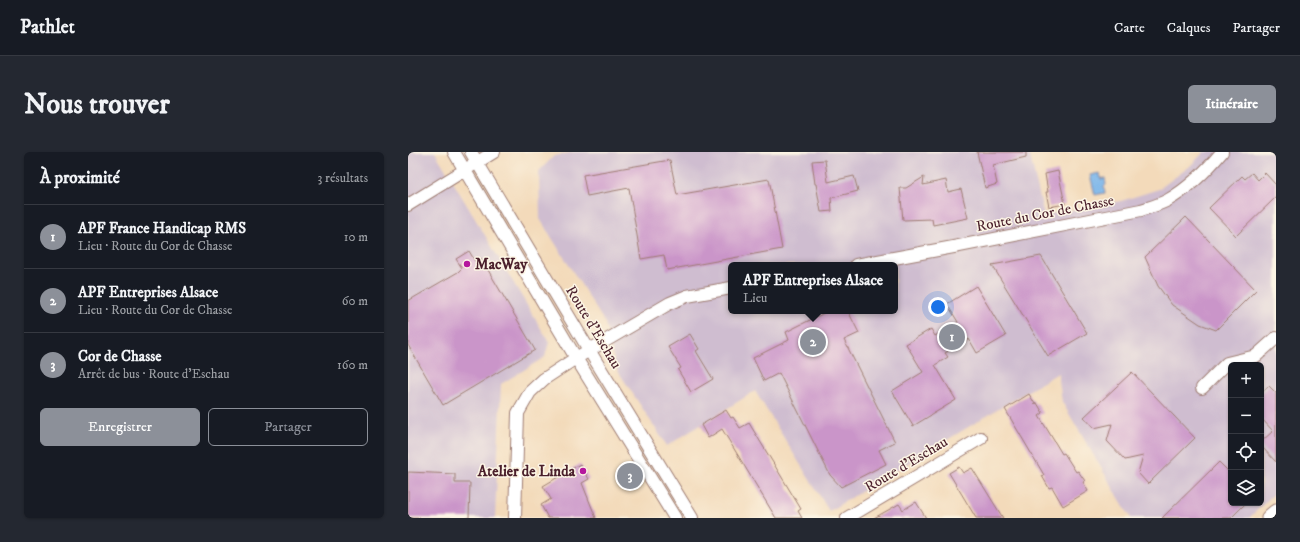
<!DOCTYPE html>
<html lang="fr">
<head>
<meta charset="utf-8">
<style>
  :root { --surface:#171b24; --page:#242831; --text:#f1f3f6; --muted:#9ea1a6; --line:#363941; --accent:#8c9099 }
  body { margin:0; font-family:"IM FELL DW Pica",serif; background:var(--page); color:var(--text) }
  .controls { position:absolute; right:12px; bottom:12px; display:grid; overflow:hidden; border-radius:6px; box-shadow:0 1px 3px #0004 }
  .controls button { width:36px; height:36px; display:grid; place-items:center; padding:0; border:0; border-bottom:1px solid var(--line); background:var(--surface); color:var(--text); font:20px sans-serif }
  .you { position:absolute; left:530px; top:155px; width:14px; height:14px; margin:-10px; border:3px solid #fff; border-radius:50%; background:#1a73e8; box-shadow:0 0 0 6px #1a73e833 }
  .badge { display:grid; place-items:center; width:26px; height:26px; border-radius:50%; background:var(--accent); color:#fff; font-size:13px; font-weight:700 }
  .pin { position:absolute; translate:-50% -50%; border:2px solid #fff; box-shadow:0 1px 4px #0006 }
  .popup { position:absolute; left:320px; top:110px; width:170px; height:52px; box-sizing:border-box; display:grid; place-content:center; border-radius:6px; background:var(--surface); filter:drop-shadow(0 1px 3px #0005); font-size:13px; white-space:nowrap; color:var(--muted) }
  .popup b { font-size:15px; color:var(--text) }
  .popup::after { content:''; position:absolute; left:50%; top:100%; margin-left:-8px; border:8px solid transparent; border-top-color:var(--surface) }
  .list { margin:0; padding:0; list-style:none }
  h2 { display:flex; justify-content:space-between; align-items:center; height:52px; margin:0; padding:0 16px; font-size:17px }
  h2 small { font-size:13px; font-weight:400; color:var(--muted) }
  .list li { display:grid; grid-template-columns:26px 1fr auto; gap:12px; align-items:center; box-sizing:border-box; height:64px; padding:0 16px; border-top:1px solid var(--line) }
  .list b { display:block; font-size:15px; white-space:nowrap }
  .list p { margin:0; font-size:13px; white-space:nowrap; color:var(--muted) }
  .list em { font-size:13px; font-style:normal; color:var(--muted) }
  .actions { display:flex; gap:8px; padding:12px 16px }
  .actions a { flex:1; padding:9px 0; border:1px solid var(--accent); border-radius:6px; text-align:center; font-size:14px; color:var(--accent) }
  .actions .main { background:var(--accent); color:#fff }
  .icon { flex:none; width:22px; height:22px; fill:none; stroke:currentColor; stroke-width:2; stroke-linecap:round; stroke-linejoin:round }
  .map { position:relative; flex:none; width:868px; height:366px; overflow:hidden; border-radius:6px }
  header { display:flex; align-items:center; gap:24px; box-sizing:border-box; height:56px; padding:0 20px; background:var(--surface); border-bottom:1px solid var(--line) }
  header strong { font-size:19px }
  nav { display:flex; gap:22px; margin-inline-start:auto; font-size:14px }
  .intro { display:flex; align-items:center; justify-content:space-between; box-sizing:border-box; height:96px; padding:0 24px }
  h1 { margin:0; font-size:28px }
  .button { padding:10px 18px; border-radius:6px; background:var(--accent); color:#fff; font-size:14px; font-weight:700 }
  main { display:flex; gap:24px; padding:0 24px }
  aside { flex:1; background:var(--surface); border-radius:6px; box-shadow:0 1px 3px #0004 }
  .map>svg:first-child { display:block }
</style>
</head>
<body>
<header>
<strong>Pathlet</strong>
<nav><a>Carte</a><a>Calques</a><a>Partager</a></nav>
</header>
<div class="intro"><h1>Nous trouver</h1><a class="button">Itinéraire</a></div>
<main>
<aside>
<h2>À proximité<small>3 résultats</small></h2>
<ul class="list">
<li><span class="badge">1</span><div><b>APF France Handicap RMS</b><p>Lieu · Route du Cor de Chasse</p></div><em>10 m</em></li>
<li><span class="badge">2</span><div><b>APF Entreprises Alsace</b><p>Lieu · Route du Cor de Chasse</p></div><em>60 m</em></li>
<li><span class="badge">3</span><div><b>Cor de Chasse</b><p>Arrêt de bus · Route d'Eschau</p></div><em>160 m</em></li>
</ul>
<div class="actions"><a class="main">Enregistrer</a><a>Partager</a></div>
</aside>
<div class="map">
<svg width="868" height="366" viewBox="0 0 868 366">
  <rect width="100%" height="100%" fill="#fcf5e5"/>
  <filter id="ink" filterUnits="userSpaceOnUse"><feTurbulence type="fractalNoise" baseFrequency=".025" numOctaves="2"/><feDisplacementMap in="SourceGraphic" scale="8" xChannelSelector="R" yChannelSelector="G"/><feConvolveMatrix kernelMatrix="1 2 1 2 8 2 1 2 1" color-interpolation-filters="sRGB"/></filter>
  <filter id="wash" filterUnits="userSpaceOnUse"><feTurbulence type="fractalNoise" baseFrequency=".012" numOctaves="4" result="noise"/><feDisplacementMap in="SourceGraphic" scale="16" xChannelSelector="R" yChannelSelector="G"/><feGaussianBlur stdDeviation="0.9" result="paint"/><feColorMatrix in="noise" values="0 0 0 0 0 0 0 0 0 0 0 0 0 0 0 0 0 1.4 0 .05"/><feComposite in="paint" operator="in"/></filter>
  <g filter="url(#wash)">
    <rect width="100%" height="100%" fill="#f3daba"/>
    <!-- industrial -->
    <path fill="#cfbdd0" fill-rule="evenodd" d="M 0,0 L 27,0 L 141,190 L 137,205 L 93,232 L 87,366 L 0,366 Z
      M 166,0 L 621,0 L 636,63 L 713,49 L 751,37 L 781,15 L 796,0 L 868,0 L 868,340 L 841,366 L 723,366 L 654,250 L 650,221 L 421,359 L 347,239 L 259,294 L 208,216 L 197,171 L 132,67 L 131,19 L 146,4 ZM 323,113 L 487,113 L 487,159 L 323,159 ZM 823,213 L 853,213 L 853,351 L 823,351 Z"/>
    <!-- water -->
    <path fill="#78b4ea" stroke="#616a8a" d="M 692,21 L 693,27 L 697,26 L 698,33 L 696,34 L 697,41 L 687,43 L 682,23 Z"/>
    <g id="blocks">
      <!-- building -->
      <path fill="#ca95c9" d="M 569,0 L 618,0 L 618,5 L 585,13 L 589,32 L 577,36 Z
        M 262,8 L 269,43 L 361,27 L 374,97 L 259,118 L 256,103 L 233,107 L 221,36 L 179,44 L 175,23 Z
        M 417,8 L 420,30 L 446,24 L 450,39 L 423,46 L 424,59 L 413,60 L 408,32 L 407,32 L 404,9 Z
        M 650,19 L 657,52 L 641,55 L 638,40 L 640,40 L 637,22 Z
        M 844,21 L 850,28 L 857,21 L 868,33 L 868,45 L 828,84 L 801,56 L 834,24 L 837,27 Z
        M 516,25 L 515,33 L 538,28 L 540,40 L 553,37 L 560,66 L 525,73 L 524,67 L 495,68 L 492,36 L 498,36 Z
        M 778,65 L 848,138 L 808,178 L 792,172 L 764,153 L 750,134 L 737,105 Z
        M 61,99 L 67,109 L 73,106 L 127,198 L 35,253 L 0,193 L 0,149 L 50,120 L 54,116 L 48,107 Z
        M 633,104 L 679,181 L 640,204 L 584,113 Z
        M 568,134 L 598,184 L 569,201 L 561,187 L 537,201 L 540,205 L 527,213 L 548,248 L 505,274 L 484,239 L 515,220 L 498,192 L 523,177 L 527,184 L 550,170 L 539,152 Z
        M 420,159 L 440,159 L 451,181 L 436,188 L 487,290 L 471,298 L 478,312 L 433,335 L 422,323 L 371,221 L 356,229 L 345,206 L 381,188 L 378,180 Z
        M 282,182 L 291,197 L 288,199 L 305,227 L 283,240 L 270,218 L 273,216 L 260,195 Z
        M 724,220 L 787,286 L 740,332 L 730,321 L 735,304 L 717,308 L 699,289 L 704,272 L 686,276 L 676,265 Z
        M 861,234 L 868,241 L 868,310 L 853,294 L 853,290 L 865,279 L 853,266 L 853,241 Z
        M 621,242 L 627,252 L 629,251 L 635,261 L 631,264 L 648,292 L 654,302 L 656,301 L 668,320 L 670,319 L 677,329 L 675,330 L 680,339 L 655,354 L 644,335 L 641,336 L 634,324 L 636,323 L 597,257 Z
        M 318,258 L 323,266 L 325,265 L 332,276 L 341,271 L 393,357 L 390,359 L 394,366 L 368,366 L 314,277 L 300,286 L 293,273 Z
        M 811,310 L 823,322 L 823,351 L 838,351 L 823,366 L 754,366 Z
        M 172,312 L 181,327 L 174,331 L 188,366 L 140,366 L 133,353 L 143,347 L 135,334 Z
        M 551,315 L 555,321 L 564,316 L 595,366 L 568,366 L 541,321 Z
        M 0,320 L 47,322 L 47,331 L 62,331 L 61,366 L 0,366 Z
        M 508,350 L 518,366 L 466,366 L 491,352 L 495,358 Z"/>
    </g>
  </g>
  <g filter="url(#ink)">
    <use href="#blocks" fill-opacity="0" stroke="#9e7c72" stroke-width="1"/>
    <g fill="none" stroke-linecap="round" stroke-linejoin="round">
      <!-- street casing -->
      <g stroke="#9e7c72" stroke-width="14">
        <path id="street" d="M 46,0 L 168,206 L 267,366
          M 63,0 L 181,198 L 284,366
          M 0,53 L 86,0
          M 448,113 L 551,94 L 733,58 C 742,55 751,53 760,48 C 781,36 799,18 814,0
          M 794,236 L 819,211 L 848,204 L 868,186
          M 107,366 L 110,261 L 122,240 L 136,227 L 168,206 L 262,151 L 279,144 L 323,136
          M 439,366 L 573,286"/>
      </g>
      <!-- secondary casing -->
      <g stroke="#9e7c72" stroke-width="19">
        <path id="secondary" d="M 862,366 L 868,361"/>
      </g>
      <!-- street -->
      <use href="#street" stroke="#fff" stroke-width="12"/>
      <!-- secondary -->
      <use href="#secondary" stroke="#fff" stroke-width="17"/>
    </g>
  </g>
  <!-- markers -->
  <g fill="#b5179e" stroke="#fcf5e5" stroke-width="1.5">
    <circle cx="59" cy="112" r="4"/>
    <circle cx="175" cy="319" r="4"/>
  </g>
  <g text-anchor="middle" stroke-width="3" stroke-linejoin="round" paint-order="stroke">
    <!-- street labels -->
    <g font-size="15" fill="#4a1f2b" stroke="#fcf5e5">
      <text transform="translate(637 61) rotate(-11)" y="5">Route du Cor de Chasse</text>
      <text transform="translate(186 175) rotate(59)" y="5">Route d'Eschau</text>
      <text transform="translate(498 312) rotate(-31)" y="5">Route d'Eschau</text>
    </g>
    <!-- poi labels -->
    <g font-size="15" font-weight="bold" fill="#4a1f2b" stroke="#fcf5e5" text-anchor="start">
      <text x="67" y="117">MacWay</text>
      <text x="167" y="324" text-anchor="end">Atelier de Linda</text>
    </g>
  </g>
</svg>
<div class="controls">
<button>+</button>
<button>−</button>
<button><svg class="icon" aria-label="locate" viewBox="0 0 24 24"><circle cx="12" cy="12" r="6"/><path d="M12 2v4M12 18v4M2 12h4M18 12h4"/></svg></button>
<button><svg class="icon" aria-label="layers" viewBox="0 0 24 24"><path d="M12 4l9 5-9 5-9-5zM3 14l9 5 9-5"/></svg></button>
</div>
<div class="you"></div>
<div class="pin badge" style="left:544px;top:185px">1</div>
<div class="pin badge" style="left:405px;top:190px">2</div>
<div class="popup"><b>APF Entreprises Alsace</b>Lieu</div>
<div class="pin badge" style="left:222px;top:324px">3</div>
</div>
</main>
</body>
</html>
